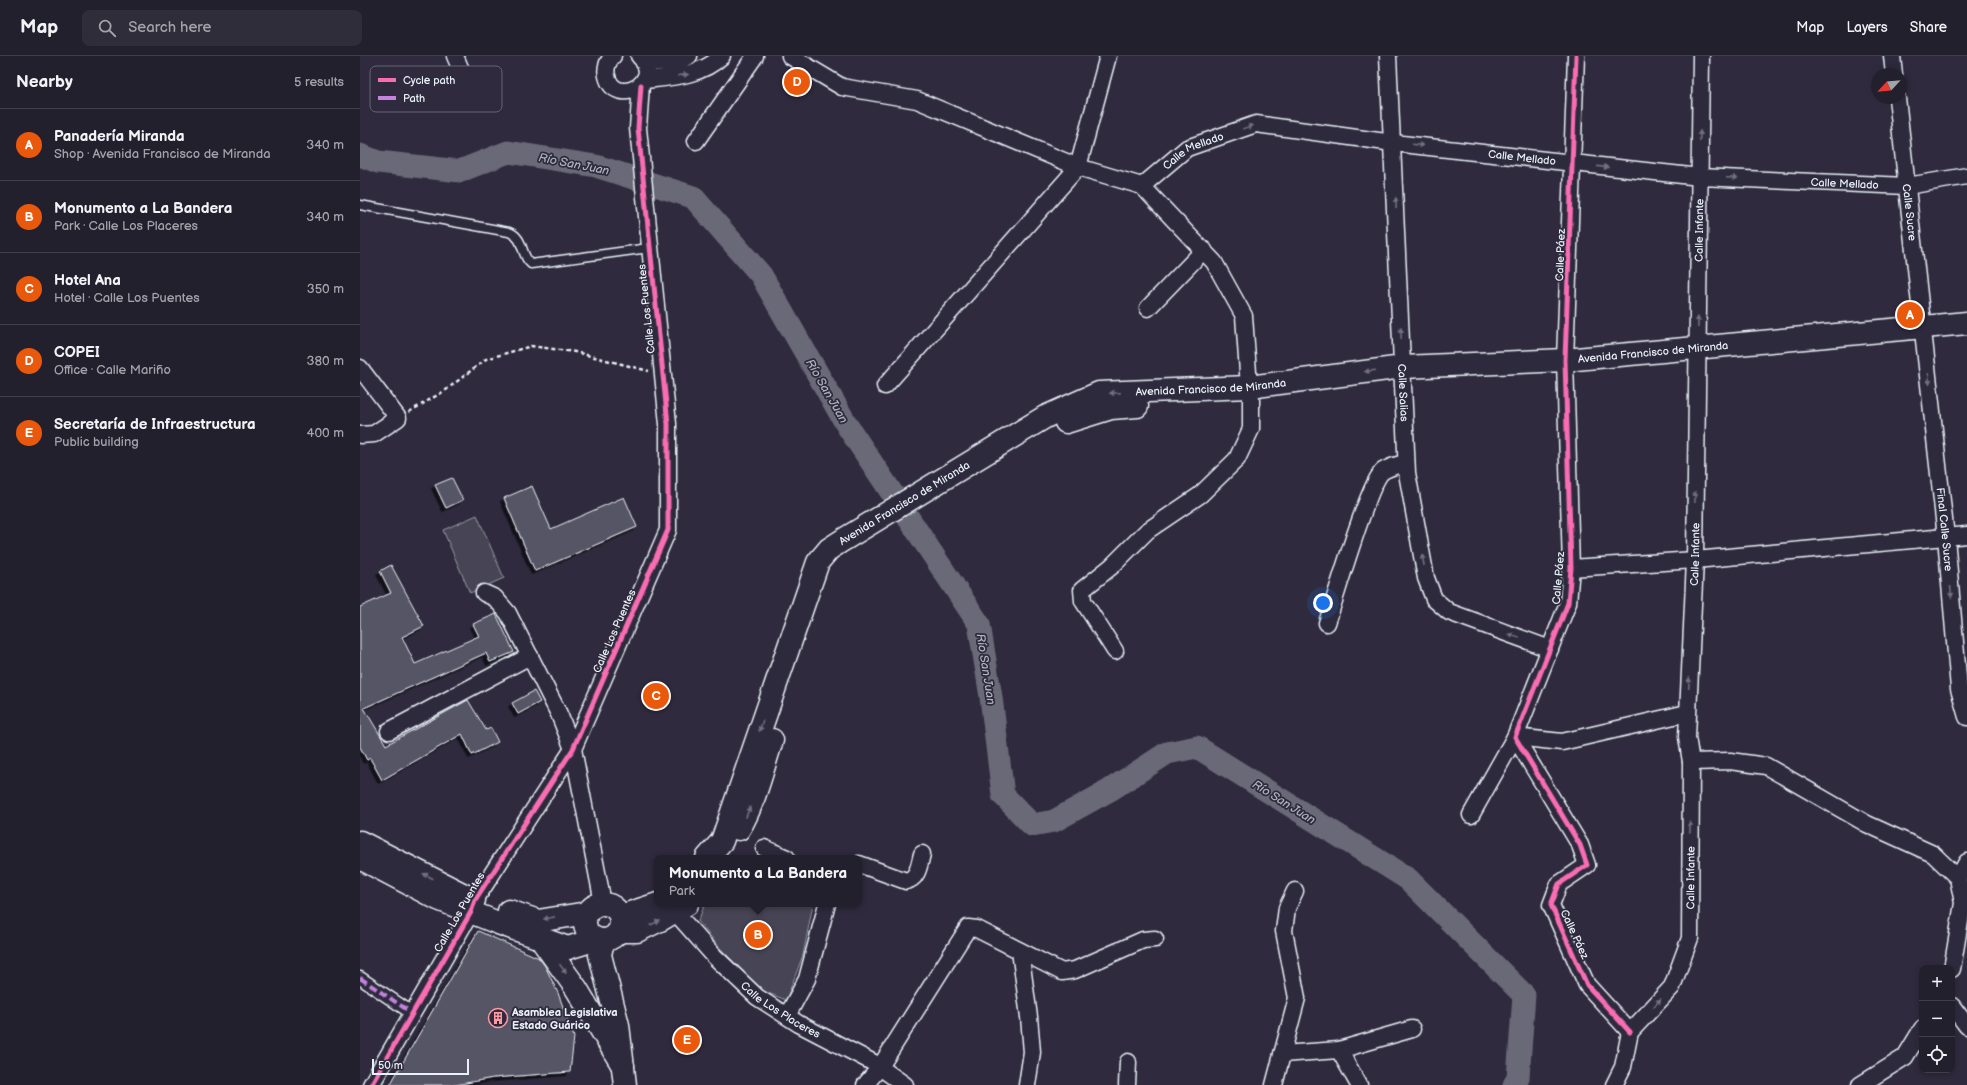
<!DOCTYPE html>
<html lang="en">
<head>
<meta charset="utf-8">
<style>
  :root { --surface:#23202e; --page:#2f2d3a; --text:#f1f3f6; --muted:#a3a3aa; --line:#403e4a; --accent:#ea580c }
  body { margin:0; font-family:"Balsamiq Sans",sans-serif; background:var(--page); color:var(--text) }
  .controls { position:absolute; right:12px; bottom:12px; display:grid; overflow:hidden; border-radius:8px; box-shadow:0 2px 6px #0003 }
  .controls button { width:36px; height:36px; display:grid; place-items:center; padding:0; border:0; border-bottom:1px solid var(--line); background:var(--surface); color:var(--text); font:20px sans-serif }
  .compass { position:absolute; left:1511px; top:12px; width:36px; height:36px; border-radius:50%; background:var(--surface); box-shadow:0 2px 6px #0003; rotate:244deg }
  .scale { position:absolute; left:12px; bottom:10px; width:97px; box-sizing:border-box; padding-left:4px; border:2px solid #e8f1f8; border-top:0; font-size:11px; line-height:14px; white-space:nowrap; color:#e8f1f8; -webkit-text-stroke:3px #2f2a3d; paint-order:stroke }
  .you { position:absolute; left:963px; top:547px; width:14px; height:14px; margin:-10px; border:3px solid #fff; border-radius:50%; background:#1a73e8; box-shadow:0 0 0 6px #1a73e833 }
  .badge { display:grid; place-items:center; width:26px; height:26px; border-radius:50%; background:var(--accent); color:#fff; font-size:13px; font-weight:700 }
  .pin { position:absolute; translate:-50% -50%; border:2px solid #fff; box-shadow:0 1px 4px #0006 }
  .popup { position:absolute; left:294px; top:799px; width:208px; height:52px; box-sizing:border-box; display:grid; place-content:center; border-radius:8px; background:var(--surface); filter:drop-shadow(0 1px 3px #0005); font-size:13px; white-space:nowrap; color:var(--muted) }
  .popup b { font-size:15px; color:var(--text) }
  .popup::after { content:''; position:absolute; left:50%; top:100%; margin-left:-8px; border:8px solid transparent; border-top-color:var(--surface) }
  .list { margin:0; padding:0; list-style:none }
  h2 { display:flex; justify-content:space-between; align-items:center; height:52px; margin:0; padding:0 16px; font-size:17px }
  h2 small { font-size:13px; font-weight:400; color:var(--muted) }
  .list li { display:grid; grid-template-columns:26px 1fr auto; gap:12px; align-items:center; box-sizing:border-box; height:72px; padding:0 16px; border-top:1px solid var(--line) }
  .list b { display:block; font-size:15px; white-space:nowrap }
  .list p { margin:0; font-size:13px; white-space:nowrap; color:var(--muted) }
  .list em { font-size:13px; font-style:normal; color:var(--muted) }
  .icon { flex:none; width:22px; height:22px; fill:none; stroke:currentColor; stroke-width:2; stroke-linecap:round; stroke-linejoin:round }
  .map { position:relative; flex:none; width:1607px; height:1029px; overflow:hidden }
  header { display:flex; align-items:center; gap:24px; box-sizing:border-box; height:56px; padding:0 20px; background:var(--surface); border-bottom:1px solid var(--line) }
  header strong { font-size:19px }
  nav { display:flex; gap:22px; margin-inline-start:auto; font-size:14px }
  .search { width:280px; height:36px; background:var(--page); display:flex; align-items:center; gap:10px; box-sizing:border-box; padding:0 14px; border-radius:8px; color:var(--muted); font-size:15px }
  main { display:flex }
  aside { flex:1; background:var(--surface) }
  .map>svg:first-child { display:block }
</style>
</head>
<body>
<header>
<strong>Map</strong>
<div class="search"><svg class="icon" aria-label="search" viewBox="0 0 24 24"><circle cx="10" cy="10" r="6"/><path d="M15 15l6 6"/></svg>Search here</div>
<nav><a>Map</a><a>Layers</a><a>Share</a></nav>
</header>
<main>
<aside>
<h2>Nearby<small>5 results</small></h2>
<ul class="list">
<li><span class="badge">A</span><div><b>Panadería Miranda</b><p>Shop · Avenida Francisco de Miranda</p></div><em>340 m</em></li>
<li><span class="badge">B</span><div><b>Monumento a La Bandera</b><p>Park · Calle Los Placeres</p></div><em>340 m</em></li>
<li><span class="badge">C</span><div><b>Hotel Ana</b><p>Hotel · Calle Los Puentes</p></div><em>350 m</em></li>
<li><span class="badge">D</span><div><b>COPEI</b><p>Office · Calle Mariño</p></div><em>380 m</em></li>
<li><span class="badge">E</span><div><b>Secretaría de Infraestructura</b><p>Public building</p></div><em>400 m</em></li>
</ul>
</aside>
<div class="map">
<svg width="1607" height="1029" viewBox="0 0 1607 1029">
  <defs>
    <filter id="shadow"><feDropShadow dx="-3.5" dy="3.5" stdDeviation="0" flood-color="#0009"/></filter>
  </defs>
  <rect width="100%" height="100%" fill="#2f2a3d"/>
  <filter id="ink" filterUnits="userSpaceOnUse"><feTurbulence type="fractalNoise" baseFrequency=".025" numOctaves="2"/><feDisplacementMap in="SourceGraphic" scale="8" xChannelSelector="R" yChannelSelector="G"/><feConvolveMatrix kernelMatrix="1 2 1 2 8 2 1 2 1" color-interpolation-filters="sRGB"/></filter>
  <g filter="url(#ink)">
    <!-- green -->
    <path fill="#464455" stroke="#979aa6" d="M 117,459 L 144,522 L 110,537 L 83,474 Z
      M 345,848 L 453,848 L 443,899 L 426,944 L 403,935 L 360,892 L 338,865 Z"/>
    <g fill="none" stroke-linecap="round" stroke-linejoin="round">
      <!-- river -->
      <path stroke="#696978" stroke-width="23" d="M 0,99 L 18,106 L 100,115 L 148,96 L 236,110 L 333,141 L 401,219 L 488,371 L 619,568 L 631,641 L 643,739 L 672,769 L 694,765 L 750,734 L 807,697 L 837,691 L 1048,823 L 1164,939 L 1158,1022 L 1154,1029"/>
    </g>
    <!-- building -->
    <path fill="#575565" stroke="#e8f1f8" filter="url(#shadow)" d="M 92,422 L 103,444 L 86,452 L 75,429 Z
      M 172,430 L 191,473 L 264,441 L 277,471 L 175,515 L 144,442 Z
      M 31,509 L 64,570 L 42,581 L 55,608 L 119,580 L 113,568 L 136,558 L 154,596 L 130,606 L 126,597 L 4,652 L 26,689 L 108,644 L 126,674 L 131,672 L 138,686 L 112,699 L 102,678 L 22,724 L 10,702 L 7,704 L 0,691 L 0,551 L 31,537 L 20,515 Z
      M 174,635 L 180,646 L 158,658 L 152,647 Z
      M 118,875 L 179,902 L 185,910 L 198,937 L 214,981 L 210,1016 L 133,1022 L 95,1029 L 30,1029 Z"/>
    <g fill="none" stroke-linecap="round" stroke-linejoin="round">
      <!-- service casing -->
      <g stroke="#e8f1f8" stroke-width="11">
        <path id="service" d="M 0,149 L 149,176 C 165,182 160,199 171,208 L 289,192"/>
      </g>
      <!-- pedestrian casing -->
      <g stroke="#e8f1f8" stroke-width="15">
        <path id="pedestrian" d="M 0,922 L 52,957"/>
      </g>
      <!-- minor casing -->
      <g stroke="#e8f1f8" stroke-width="19">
        <g id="minor">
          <path d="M 95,0 L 101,14"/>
          <path d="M 253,0 C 248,5 245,12 247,20 C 255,53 306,25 279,0"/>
          <path d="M 430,0 L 482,31 L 557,44 L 718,111 L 782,130 L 854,206 L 884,260 L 889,331"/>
          <path id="s1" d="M 1028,0 L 1047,417 L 1066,522 L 1074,543 L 1089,556 L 1190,593"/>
          <path d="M 1216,0 L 1205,304 L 1211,512 L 1208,547 L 1155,681 L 1220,789 L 1227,809 L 1199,828 L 1191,849 L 1227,929 L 1270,976"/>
          <path d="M 1532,0 L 1534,18"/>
          <path d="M 284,7 L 317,6 L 329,0"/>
          <path d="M 284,24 C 312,21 341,20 362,0"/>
          <path id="s2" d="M 1537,42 L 1586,481 L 1599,633 L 1607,661"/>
          <path d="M 336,85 L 395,0"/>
          <path id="s3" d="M 782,130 L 827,92 L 896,68 L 1033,87 L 1340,121 L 1547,130 L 1607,120"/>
          <path d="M 788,252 L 844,194"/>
          <path d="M 0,312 L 38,362 L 14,378 L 0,379"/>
          <path d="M 525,330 L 718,111 L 748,0"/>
          <path d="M 1211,512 L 1335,504 L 1607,479"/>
          <path d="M 124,537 L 135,542 L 148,557 L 199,658 L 213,693 L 243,847"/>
          <path d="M 967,567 C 975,543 1009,425 1023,415 C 1029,411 1039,409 1046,406"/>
          <path d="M 755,595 L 723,545 L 722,534 L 752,510 L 787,475 L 840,439 L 877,403 L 891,373 L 891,343"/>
          <path d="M 29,675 L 170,600"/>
          <path d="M 1331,706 L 1370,705 L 1406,710 L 1507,768 L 1573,798 L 1598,822 L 1603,847 L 1592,913"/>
          <path d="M 1111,759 L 1155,681 L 1202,686 L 1327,657"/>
          <path d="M 404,792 L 427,802"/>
          <path d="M 499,808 L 546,825 C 558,823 559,809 562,798"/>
          <path d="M 1598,822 L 1607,806"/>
          <path id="s4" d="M 315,856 L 355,901 L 397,941 L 439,968 L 514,1007 L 545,1029"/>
          <path d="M 660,895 L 669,961 L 672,996 L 667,1029"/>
          <path d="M 1592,950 L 1607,970"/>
          <path d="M 427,960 L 447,923 L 467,848"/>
          <path id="s5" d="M 1270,976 L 1312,931 L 1330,882 L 1331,706 L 1327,681 L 1335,504 L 1341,0"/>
          <path d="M 979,994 L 999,1029"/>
          <path d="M 922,998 L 979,994 L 1052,973"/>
          <path d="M 11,1029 L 111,856 L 115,844 L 213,693 L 308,474 L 308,368 L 278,72 L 281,29"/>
          <path d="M 505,1029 L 520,1011 L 608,872 L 617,873 L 702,916 L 715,914 L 783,884 L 795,883"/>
          <path d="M 767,1029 L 768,1006"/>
          <path d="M 914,1029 L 937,942 L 924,875 L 927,852 L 935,835"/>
          <path d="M 1254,1029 L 1263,1011 L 1270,976"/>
          <path d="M 1500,1029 L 1545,1001 L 1562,973"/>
        </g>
      </g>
      <!-- secondary casing -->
      <g stroke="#e8f1f8" stroke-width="25">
        <g id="secondary">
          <path d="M 706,366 L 751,352 L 777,350"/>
          <path d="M 379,773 C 395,746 402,714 412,684"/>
          <path d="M 0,786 L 114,844"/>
          <path d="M 0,802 L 78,843 L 138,867 L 208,892 L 237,883"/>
          <path id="s6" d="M 347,802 L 362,785 L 458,506 L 469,493 L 483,484 L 685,361 L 739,337 L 889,331 L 1043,311 L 1205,304 L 1607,267"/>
          <circle cx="243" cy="866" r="18"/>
          <path d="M 149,855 L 178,865 L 227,857"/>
          <path d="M 261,860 L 298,848"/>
          <path d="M 260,875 L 277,875 L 302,863 L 327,848"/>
          <path d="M 180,882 L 216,932 L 263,1010"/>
          <path d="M 243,884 L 240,899 L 258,969 L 265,1029"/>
        </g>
      </g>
      <!-- path -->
      <path stroke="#e8f1f8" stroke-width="2.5" stroke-dasharray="4 3" stroke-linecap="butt" d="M 49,356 L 86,334 L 126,303 L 171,290 L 215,296 L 289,315"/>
      <!-- service -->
      <use href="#service" stroke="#2f2a3d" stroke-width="8"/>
      <!-- pedestrian -->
      <use href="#pedestrian" stroke="#2f2a3d" stroke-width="12"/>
      <!-- minor -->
      <use href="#minor" stroke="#2f2a3d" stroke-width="16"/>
      <!-- secondary -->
      <use href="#secondary" stroke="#2f2a3d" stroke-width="22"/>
      <!-- quiet -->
      <path stroke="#c483df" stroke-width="4" stroke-dasharray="8 4" stroke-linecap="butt" d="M 0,922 L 52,957"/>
      <!-- cycleway casing -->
      <g stroke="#2f2a3d" stroke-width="8">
        <path id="cycleway" d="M 1216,0 L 1205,304 L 1211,512 L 1208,547 L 1155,681 L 1220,789 L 1227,809 L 1199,828 L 1191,849 L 1227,929 L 1270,976
          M 11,1029 L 111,856 L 115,844 L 213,693 L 308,474 L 308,368 L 278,72 L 281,29"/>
      </g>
      <!-- cycleway -->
      <use href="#cycleway" stroke="#f96db3" stroke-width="5"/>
    </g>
    <!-- one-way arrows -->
    <defs><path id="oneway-solid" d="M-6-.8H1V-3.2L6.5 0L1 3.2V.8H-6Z"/></defs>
    <g fill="#70707e">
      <use href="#oneway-solid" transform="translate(323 19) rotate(-7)"/>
      <use href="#oneway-solid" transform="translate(888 71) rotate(-19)"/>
      <use href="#oneway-solid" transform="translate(1340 80) rotate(-90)"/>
      <use href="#oneway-solid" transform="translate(1058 89) rotate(7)"/>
      <use href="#oneway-solid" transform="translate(1243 111) rotate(6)"/>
      <use href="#oneway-solid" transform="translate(1372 122) rotate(3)"/>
      <use href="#oneway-solid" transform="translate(1036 147) rotate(-92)"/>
      <use href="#oneway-solid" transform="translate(1338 266) rotate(-89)"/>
      <use href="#oneway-solid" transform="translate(1041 277) rotate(-92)"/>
      <use href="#oneway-solid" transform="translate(1010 315) rotate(173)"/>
      <use href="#oneway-solid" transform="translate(1569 323) rotate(84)"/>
      <use href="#oneway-solid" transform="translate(755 337) rotate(177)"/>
      <use href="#oneway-solid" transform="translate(1335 441) rotate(-89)"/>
      <use href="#oneway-solid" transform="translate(1063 504) rotate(-101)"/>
      <use href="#oneway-solid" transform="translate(1591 536) rotate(85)"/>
      <use href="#oneway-solid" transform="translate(1154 580) rotate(-160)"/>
      <use href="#oneway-solid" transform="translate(1329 627) rotate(-87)"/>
      <use href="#oneway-solid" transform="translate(401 670) rotate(109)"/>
      <use href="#oneway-solid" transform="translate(388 756) rotate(-69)"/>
      <use href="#oneway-solid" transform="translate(1330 771) rotate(-90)"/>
      <use href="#oneway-solid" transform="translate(68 820) rotate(-153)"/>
      <use href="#oneway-solid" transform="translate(189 862) rotate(169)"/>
      <use href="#oneway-solid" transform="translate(295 867) rotate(-24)"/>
      <use href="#oneway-solid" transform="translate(203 913) rotate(54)"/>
      <use href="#oneway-solid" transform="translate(1297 947) rotate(-48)"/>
    </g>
  </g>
  <!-- icons -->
  <defs>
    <g id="building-ring" transform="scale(1)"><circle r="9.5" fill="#2f2a3d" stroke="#ff9aa2" stroke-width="1.5"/><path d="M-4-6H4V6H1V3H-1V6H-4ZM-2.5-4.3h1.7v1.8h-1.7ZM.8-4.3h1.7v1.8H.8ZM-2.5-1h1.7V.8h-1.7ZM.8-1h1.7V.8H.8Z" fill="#ff9aa2"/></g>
  </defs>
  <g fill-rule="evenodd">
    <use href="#building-ring" x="138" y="962"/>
  </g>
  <g text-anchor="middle" stroke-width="3.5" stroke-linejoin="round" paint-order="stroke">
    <!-- street labels -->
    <g font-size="11" fill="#e8f1f8" stroke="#2f2a3d">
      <text dy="4" stroke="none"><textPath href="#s3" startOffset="63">Calle Mellado</textPath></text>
      <text dy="4" stroke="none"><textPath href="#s3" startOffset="400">Calle Mellado</textPath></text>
      <text dy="4" stroke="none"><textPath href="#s3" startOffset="724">Calle Mellado</textPath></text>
      <text dy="4" stroke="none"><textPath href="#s2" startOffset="115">Calle Sucre</textPath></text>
      <text dy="4" stroke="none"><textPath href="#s5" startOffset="822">Calle Infante</textPath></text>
      <text transform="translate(1200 199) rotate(-88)" y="4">Calle Páez</text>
      <text transform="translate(286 253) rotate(-96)" y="4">Calle Los Puentes</text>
      <text dy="4" stroke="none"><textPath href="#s6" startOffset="1203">Avenida Francisco de Miranda</textPath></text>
      <text dy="4" stroke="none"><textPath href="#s6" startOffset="759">Avenida Francisco de Miranda</textPath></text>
      <text dy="4" stroke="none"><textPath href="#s1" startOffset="337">Calle Salias</textPath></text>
      <text dy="4" stroke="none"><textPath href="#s6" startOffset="423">Avenida Francisco de Miranda</textPath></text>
      <text dy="4" stroke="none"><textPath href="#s2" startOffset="434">Final Calle Sucre</textPath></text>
      <text dy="4" stroke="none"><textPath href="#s5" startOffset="498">Calle Infante</textPath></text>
      <text transform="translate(1198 522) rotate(-85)" y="4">Calle Páez</text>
      <text transform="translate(254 575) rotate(-66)" y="4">Calle Los Puentes</text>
      <text dy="4" stroke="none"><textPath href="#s5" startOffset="174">Calle Infante</textPath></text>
      <text transform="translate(99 856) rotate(-60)" y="4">Calle Los Puentes</text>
      <text transform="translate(1215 878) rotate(65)" y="4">Calle Páez</text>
      <text dy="4" stroke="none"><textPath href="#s4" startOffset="145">Calle Los Placeres</textPath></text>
    </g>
    <!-- poi labels -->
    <g font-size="11" font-weight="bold" fill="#e8f1f8" stroke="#2f2a3d" text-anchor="start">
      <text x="152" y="960">Asamblea Legislativa<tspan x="152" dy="13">Estado Guárico</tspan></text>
    </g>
    <!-- water labels -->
    <g font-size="12" font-style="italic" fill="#afb4be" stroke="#2f2a3d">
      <text transform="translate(214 108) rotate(11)" y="4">Río San Juan</text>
      <text transform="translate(467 335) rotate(60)" y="4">Río San Juan</text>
      <text transform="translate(626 613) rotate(81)" y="4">Río San Juan</text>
      <text transform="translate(924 746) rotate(32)" y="4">Río San Juan</text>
    </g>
  </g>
  <!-- legend -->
  <rect x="10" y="10" width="132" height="46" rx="6" fill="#2f2a3d" stroke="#666675" stroke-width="1"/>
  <rect x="18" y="22" width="18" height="4" fill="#f96db3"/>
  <rect x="18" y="40" width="18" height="4" fill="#c483df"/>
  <g font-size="11" fill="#e8f1f8">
    <text x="43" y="28">Cycle path</text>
    <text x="43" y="46">Path</text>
  </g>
</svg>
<div class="controls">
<button>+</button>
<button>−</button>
<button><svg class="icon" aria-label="locate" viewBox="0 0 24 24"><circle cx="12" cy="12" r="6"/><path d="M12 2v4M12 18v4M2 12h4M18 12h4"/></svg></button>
</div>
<svg class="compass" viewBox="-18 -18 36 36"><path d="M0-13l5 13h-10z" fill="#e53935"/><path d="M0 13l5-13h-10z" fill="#a3a3aa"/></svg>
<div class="scale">50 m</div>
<div class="you"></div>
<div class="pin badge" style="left:1550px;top:259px">A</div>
<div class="pin badge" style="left:398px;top:879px">B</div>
<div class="popup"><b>Monumento a La Bandera</b>Park</div>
<div class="pin badge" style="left:296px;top:640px">C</div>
<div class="pin badge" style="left:437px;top:26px">D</div>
<div class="pin badge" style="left:327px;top:984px">E</div>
</div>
</main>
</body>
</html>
